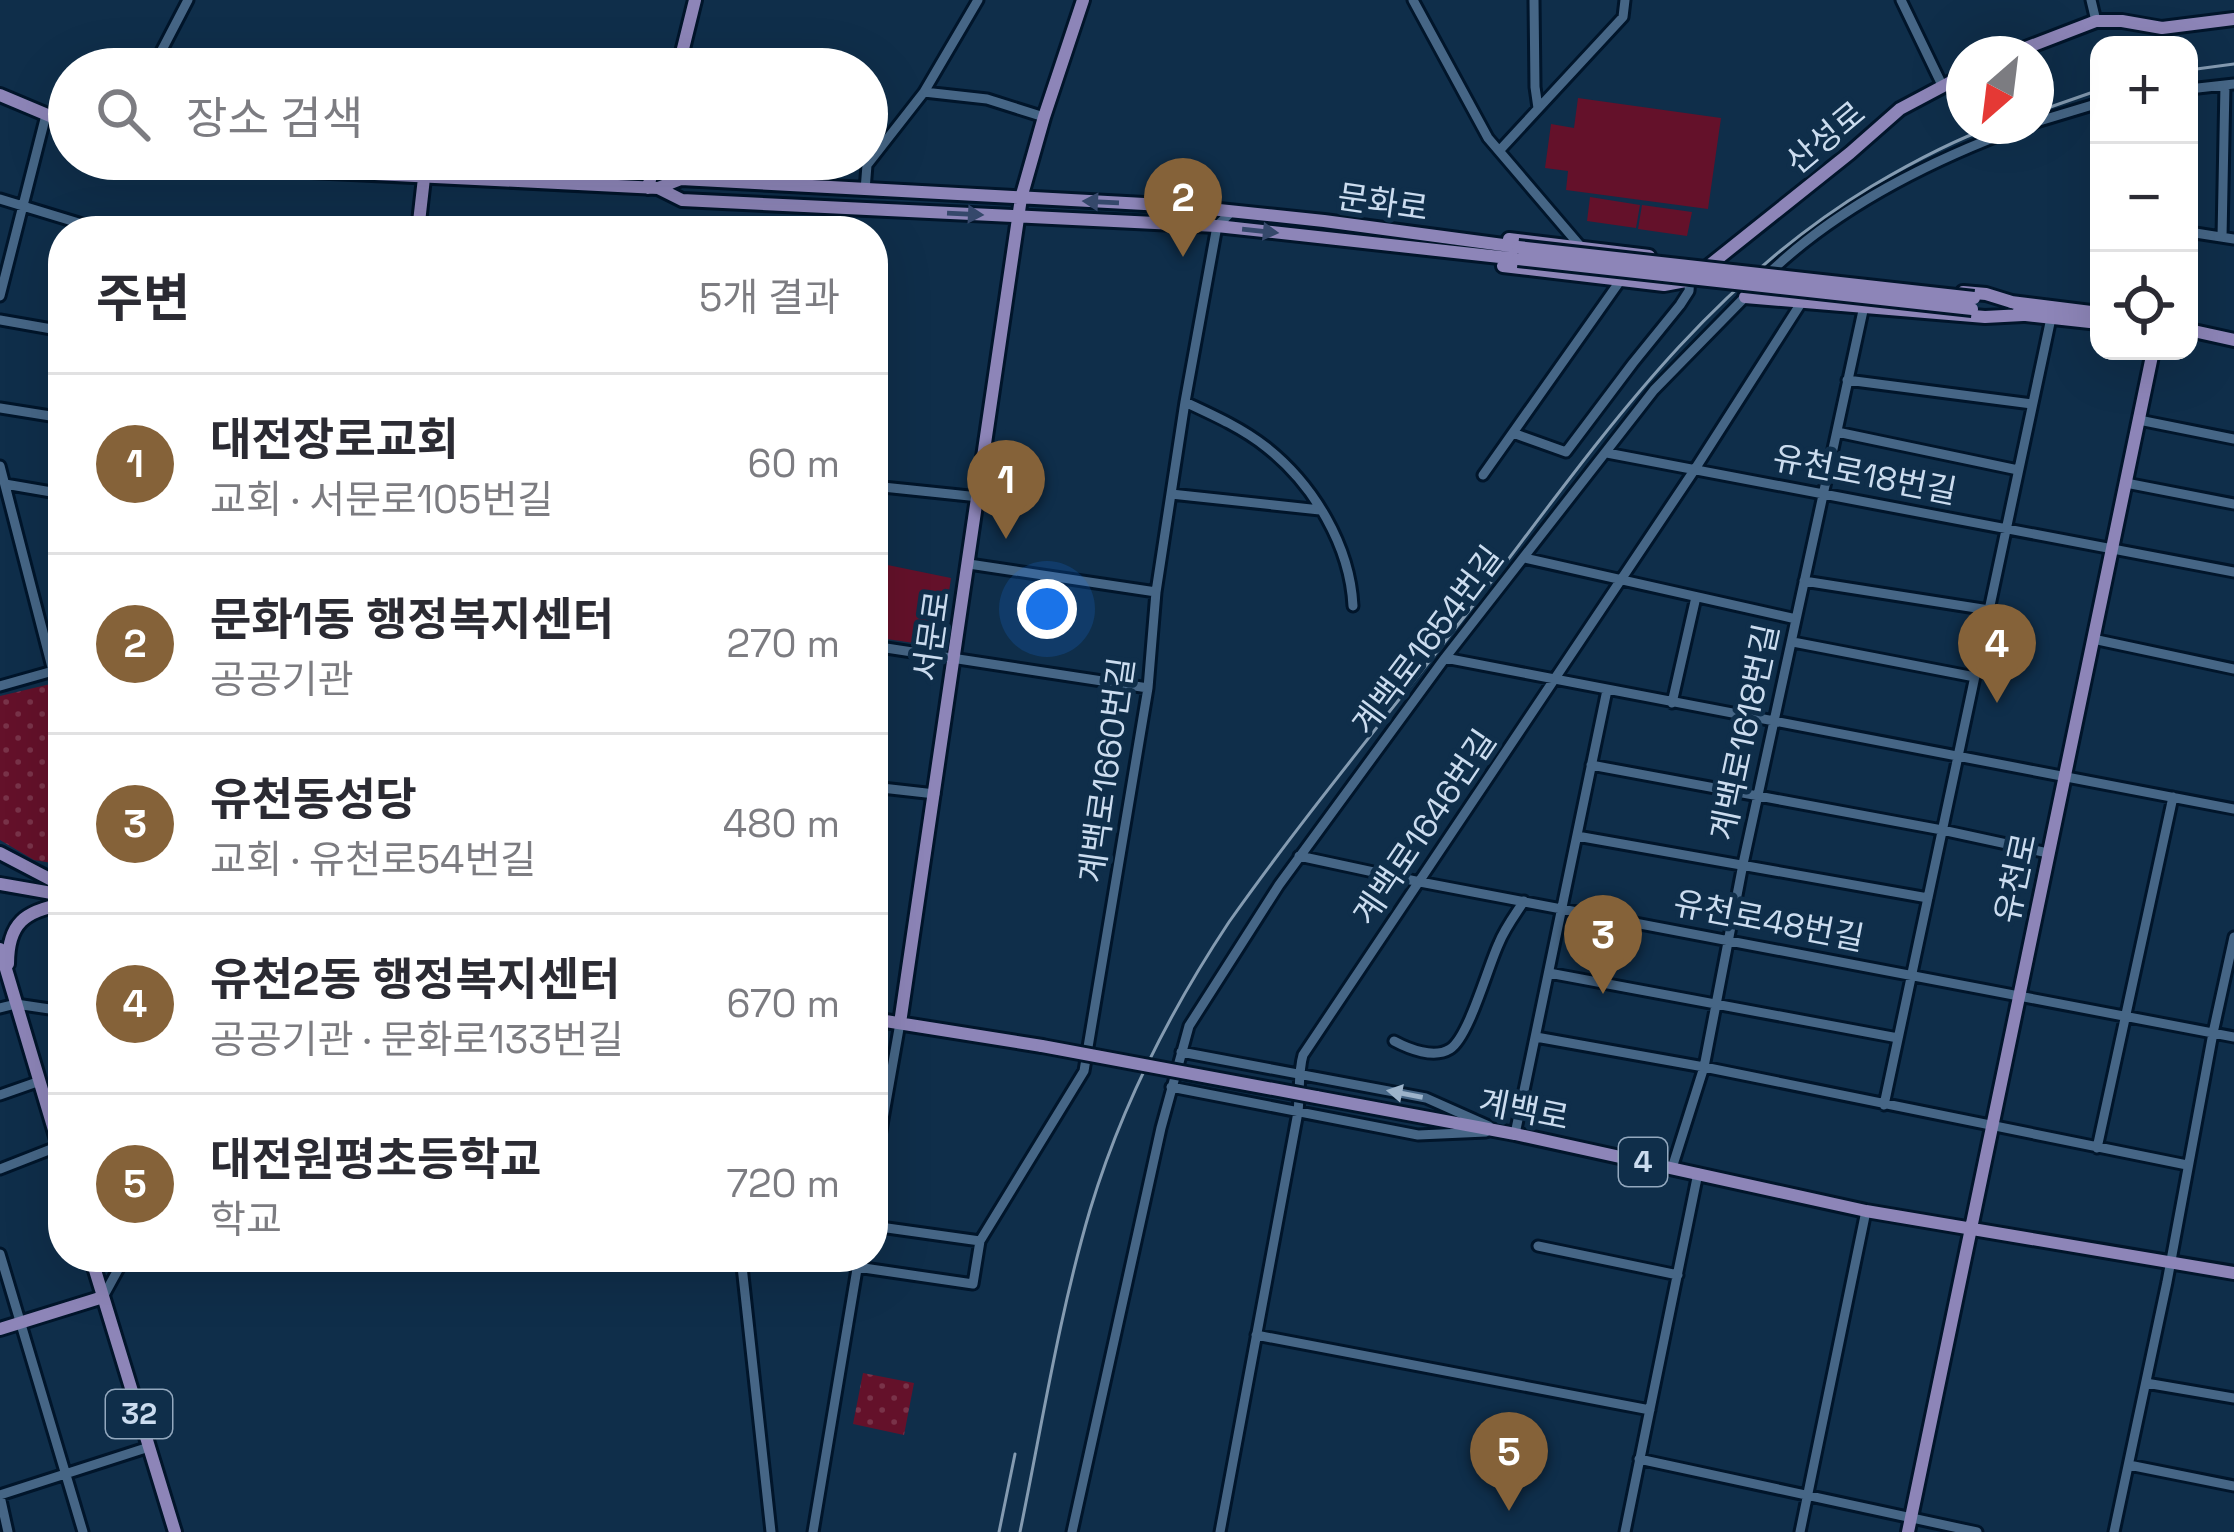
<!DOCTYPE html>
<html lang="ko">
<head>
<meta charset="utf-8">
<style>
  :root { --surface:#fff; --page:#f7f7f7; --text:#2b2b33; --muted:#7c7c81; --line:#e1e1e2; --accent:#856239 }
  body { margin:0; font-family:"Space Grotesk","Noto Sans KR",sans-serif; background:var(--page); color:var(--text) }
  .controls { position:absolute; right:36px; top:36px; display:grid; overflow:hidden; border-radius:24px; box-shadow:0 12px 48px #0002 }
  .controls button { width:108px; height:108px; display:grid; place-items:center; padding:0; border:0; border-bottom:3px solid var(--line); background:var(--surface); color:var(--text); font:60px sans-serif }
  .compass { position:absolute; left:1946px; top:36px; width:108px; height:108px; border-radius:50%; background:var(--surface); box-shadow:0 12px 48px #0002; rotate:208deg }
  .you { position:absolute; left:1047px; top:609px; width:42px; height:42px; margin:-30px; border:9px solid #fff; border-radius:50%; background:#1a73e8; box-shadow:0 0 0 18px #1a73e833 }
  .badge { display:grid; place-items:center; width:78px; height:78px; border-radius:50%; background:var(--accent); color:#fff; font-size:39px; font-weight:700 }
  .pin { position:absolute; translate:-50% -99px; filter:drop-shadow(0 3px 6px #0008) }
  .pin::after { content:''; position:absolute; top:63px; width:42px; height:36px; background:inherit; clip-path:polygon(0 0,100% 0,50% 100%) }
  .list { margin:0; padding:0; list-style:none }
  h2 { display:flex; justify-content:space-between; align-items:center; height:156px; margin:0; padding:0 48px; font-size:51px }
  h2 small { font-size:39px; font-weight:400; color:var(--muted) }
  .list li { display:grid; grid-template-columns:78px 1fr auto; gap:36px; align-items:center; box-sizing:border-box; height:180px; padding:0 48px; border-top:3px solid var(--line) }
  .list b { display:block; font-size:45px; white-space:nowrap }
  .list p { margin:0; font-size:39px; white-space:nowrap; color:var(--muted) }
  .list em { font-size:39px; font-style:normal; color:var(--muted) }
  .icon { flex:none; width:66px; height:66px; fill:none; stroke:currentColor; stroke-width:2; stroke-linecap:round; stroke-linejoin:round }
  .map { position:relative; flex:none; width:2234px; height:1532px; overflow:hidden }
  .search { position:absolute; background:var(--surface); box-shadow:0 12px 48px #0002; left:48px; top:48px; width:840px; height:132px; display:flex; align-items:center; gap:30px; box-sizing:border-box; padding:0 42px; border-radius:66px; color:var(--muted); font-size:45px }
  .panel { position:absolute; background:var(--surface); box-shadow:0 12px 48px #0002; left:48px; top:216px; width:840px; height:1056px; border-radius:48px }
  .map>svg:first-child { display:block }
</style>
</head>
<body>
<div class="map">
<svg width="2234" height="1532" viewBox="0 0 2234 1532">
  <defs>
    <pattern id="park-dots" width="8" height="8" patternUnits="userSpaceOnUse" patternTransform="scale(3)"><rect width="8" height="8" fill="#64112a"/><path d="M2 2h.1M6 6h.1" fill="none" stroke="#793349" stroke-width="1.8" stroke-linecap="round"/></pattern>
  </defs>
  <rect width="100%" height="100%" fill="#0f2e4a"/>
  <!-- grass -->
  <path fill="#64112a" d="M 1578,98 L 1721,118 L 1708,209 L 1566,190 L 1568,171 L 1545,168 L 1551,124 L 1574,128 Z
    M 1590,197 L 1640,205 L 1636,228 L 1587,221 Z
    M 1642,205 L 1692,212 L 1687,236 L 1638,229 Z
    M 873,562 L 951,578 L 941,647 L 873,637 Z"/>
  <!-- park -->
  <path fill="url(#park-dots)" d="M 63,681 L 63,865 L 34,860 L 0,840 L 0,696 Z
    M 863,1373 L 914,1383 L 904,1435 L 853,1424 Z"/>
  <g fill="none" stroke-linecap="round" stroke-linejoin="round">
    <!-- minor casing -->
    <g stroke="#01152a" stroke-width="15">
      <path id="minor" d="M 1413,0 L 1488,138 L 1581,247
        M 1534,0 L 1535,87 L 1538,108
        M 1901,0 L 1942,85
        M 2091,0 L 2096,21
        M 152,69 L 188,0
        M 2189,89 L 2234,84
        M 924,92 L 987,99 L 1044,117
        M 2036,122 L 2099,103
        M 1499,151 L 1623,17 L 1625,0
        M 865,190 L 867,165 L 924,92 L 978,0
        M 0,199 L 105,231
        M 2189,232 L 2234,239
        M 2222,237 L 2225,85
        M 1766,276 C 1838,206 1931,160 2024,126
        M 0,296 L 46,115
        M 0,320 L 63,331
        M 1847,380 L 2032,404
        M 1185,402 C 1213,415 1242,428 1266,447 C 1314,485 1350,546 1353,606
        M 0,408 L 63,418
        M 2139,420 L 2234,439
        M 1837,432 L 2018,470
        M 1513,433 L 1566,452 L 1633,363 L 1680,305 L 1689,291 L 1690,278
        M 1607,453 L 2234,572
        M 0,466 L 53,671
        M 1483,475 L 1620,281
        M 2126,483 L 2234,504
        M 5,484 L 63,494
        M 873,486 L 979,497
        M 1171,494 L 1320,510
        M 1524,558 L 1796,619
        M 969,564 L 1156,592
        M 1804,581 L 1989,610
        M 2093,639 L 2234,669
        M 1793,642 L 1975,677
        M 873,646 L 1148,688
        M 1445,658 L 2234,809
        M 54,666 L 63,622
        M 0,686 L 53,671 L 63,672
        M 1672,703 L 1696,597
        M 1591,765 L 1942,830 L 2048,853
        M 873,787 L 935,794
        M 1577,836 L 1928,898
        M 1299,856 L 1420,882 L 2234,1037
        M 1549,973 L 1898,1038
        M 0,1008 L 16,1004 L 63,1011
        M 1536,1037 L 1704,1067 L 2187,1165
        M 1394,1041 C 1409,1049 1434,1059 1450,1049 C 1469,1037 1488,966 1499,943 C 1505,928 1515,915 1524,901
        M 1181,1052 L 1426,1098 L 1489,1126
        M 1171,1087 L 1418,1135 L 1486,1132
        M 0,1095 L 40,1081
        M 44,1095 L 63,1098
        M 1884,1105 L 2051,318
        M 1515,1134 L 1607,690
        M 2097,1148 L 2173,797
        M 1672,1168 L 1704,1067 L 1743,864 L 1864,306
        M 0,1169 L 59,1146
        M 873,1176 L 900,1023
        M 873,1226 L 980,1241
        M 1538,1246 L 1678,1275
        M 0,1254 L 83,1532
        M 741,1257 L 771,1532
        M 857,1267 L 973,1284 L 980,1241 L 1084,1071 L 1148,688 L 1156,592 L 1185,402 L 1217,226 L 1232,211
        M 103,1297 L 125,1257
        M 1256,1335 L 1650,1410
        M 2146,1383 L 2234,1398
        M 1639,1459 L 1977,1532
        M 2129,1465 L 2234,1486
        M 0,1495 L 149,1447
        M 0,1496 L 8,1532
        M 813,1532 L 859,1257
        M 1072,1532 L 1161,1128 L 1189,1026 L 1279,885 L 1445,658 L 1654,390 L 1746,296
        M 1220,1532 L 1298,1112 C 1300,1093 1298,1072 1303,1055 L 1695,469 L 1803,300
        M 1625,1532 L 1698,1173
        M 1800,1532 L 1866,1211
        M 2114,1532 L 2167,1282 L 2213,1033 L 2234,937"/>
    </g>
    <!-- major casing -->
    <g stroke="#01152a" stroke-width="18">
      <path id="major" d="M 2010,54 L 2096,21 L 2122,21 L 2162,28 L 2234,19
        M 678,69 L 695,0
        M 0,95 L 69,124
        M 171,159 L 211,166 L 658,188 L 681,179 L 1181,206 L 1324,221 L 1518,247
        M 648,188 L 655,159
        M 658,188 L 682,200 L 1217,226 L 1518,259
        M 418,231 L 424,178
        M 1509,239 L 1649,256
        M 1503,266 L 1664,285 L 1691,280 L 1850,153 L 1900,109 L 1964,75
        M 1963,292 L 1986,294 L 2015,303
        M 1745,297 L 1985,317 L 2023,315
        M 2011,302 L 2099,313
        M 2017,314 L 2099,323
        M 2189,330 L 2234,340
        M 0,853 L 63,886
        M 0,884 L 63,895
        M 0,949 L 63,1160
        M 8,964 C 8,923 25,911 63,904
        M 873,1019 L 1042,1046
        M 900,1023 L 1021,198 L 1044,117 L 1083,0
        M 1316,1097 L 1515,1134 L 1866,1211 L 2234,1273
        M 91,1257 L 175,1532
        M 0,1329 L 103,1297
        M 1908,1532 L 2153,351"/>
    </g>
    <!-- minor -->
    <use href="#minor" stroke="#466686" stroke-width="9"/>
    <!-- major -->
    <use href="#major" stroke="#8d85b8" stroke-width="12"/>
    <!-- rail -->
    <path stroke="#849bb1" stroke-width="3" d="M 2189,70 L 2234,64
      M 2036,112 L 2099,90
      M 999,1532 L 1015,1454
      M 1020,1532 C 1042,1425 1059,1315 1090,1210 C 1121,1107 1170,1011 1229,922 C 1304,816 1388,715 1468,612 C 1591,453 1696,292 1872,186 C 1911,163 1951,141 1994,126"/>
    <!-- major-bridge casing -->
    <g stroke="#01152a" stroke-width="18" stroke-linecap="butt">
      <path id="major-bridge" d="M 1518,247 L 1974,298
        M 1518,259 L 1972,309
        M 1042,1046 L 1316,1097"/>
    </g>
    <!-- major-bridge -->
    <use href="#major-bridge" stroke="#8d85b8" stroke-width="12"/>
  </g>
  <!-- one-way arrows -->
  <defs><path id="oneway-solid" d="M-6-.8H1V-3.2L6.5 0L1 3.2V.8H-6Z" transform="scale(3)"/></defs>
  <g fill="#35486b">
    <use href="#oneway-solid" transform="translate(1101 202) rotate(-177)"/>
    <use href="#oneway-solid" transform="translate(965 214) rotate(3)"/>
    <use href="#oneway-solid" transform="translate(1260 231) rotate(6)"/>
  </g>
  <use fill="#9cb3ca" href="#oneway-solid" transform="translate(1405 1094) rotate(-169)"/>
  <g text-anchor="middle" stroke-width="10" stroke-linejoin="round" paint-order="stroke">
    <!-- shield labels -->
    <g fill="#0f2e4a" stroke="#93a8be" stroke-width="3">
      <rect x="1619" y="1138" width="48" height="48" rx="9"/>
      <rect x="106" y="1390" width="66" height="48" rx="9"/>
    </g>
    <g font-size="30" font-weight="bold" fill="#cbdcef">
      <text x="1643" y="1172">4</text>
      <text x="139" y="1424">32</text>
    </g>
    <!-- street labels -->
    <g font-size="33" fill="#cbdcef" stroke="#0f2e4a">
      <text transform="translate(1825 137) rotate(-40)" y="12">산성로</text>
      <text transform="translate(1383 202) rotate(8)" y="12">문화로</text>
      <text transform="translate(1865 474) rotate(11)" y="12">유천로18번길</text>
      <text transform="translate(931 636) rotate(-82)" y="12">서문로</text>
      <text transform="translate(1427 640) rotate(-53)" y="12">계백로1654번길</text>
      <text transform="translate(1744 732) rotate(-78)" y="12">계백로1618번길</text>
      <text transform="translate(1106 770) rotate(-82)" y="12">계백로1660번길</text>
      <text transform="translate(1424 827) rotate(-56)" y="12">계백로1646번길</text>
      <text transform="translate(2015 878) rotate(-78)" y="12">유천로</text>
      <text transform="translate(1769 920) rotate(11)" y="12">유천로48번길</text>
      <text transform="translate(1524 1109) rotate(11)" y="12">계백로</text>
    </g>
  </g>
</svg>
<div class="controls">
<button>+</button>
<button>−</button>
<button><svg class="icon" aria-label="locate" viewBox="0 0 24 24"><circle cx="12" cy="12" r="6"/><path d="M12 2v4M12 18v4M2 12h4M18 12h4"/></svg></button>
</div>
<svg class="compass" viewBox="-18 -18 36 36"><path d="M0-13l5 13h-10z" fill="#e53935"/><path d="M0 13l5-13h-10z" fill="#7c7c81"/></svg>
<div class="you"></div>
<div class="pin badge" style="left:1006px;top:539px">1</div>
<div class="pin badge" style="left:1183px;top:257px">2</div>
<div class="pin badge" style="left:1603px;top:994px">3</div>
<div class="pin badge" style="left:1997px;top:703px">4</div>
<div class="pin badge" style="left:1509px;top:1511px">5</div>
<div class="search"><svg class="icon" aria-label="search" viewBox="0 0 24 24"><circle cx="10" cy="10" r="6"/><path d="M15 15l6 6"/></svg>장소 검색</div>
<section class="panel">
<h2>주변<small>5개 결과</small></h2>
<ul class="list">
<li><span class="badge">1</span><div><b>대전장로교회</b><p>교회 · 서문로105번길</p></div><em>60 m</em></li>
<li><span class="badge">2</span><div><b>문화1동 행정복지센터</b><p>공공기관</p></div><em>270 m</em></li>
<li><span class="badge">3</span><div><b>유천동성당</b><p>교회 · 유천로54번길</p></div><em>480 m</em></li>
<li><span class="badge">4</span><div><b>유천2동 행정복지센터</b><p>공공기관 · 문화로133번길</p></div><em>670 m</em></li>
<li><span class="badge">5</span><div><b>대전원평초등학교</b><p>학교</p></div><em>720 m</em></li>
</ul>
</section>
</div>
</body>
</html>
